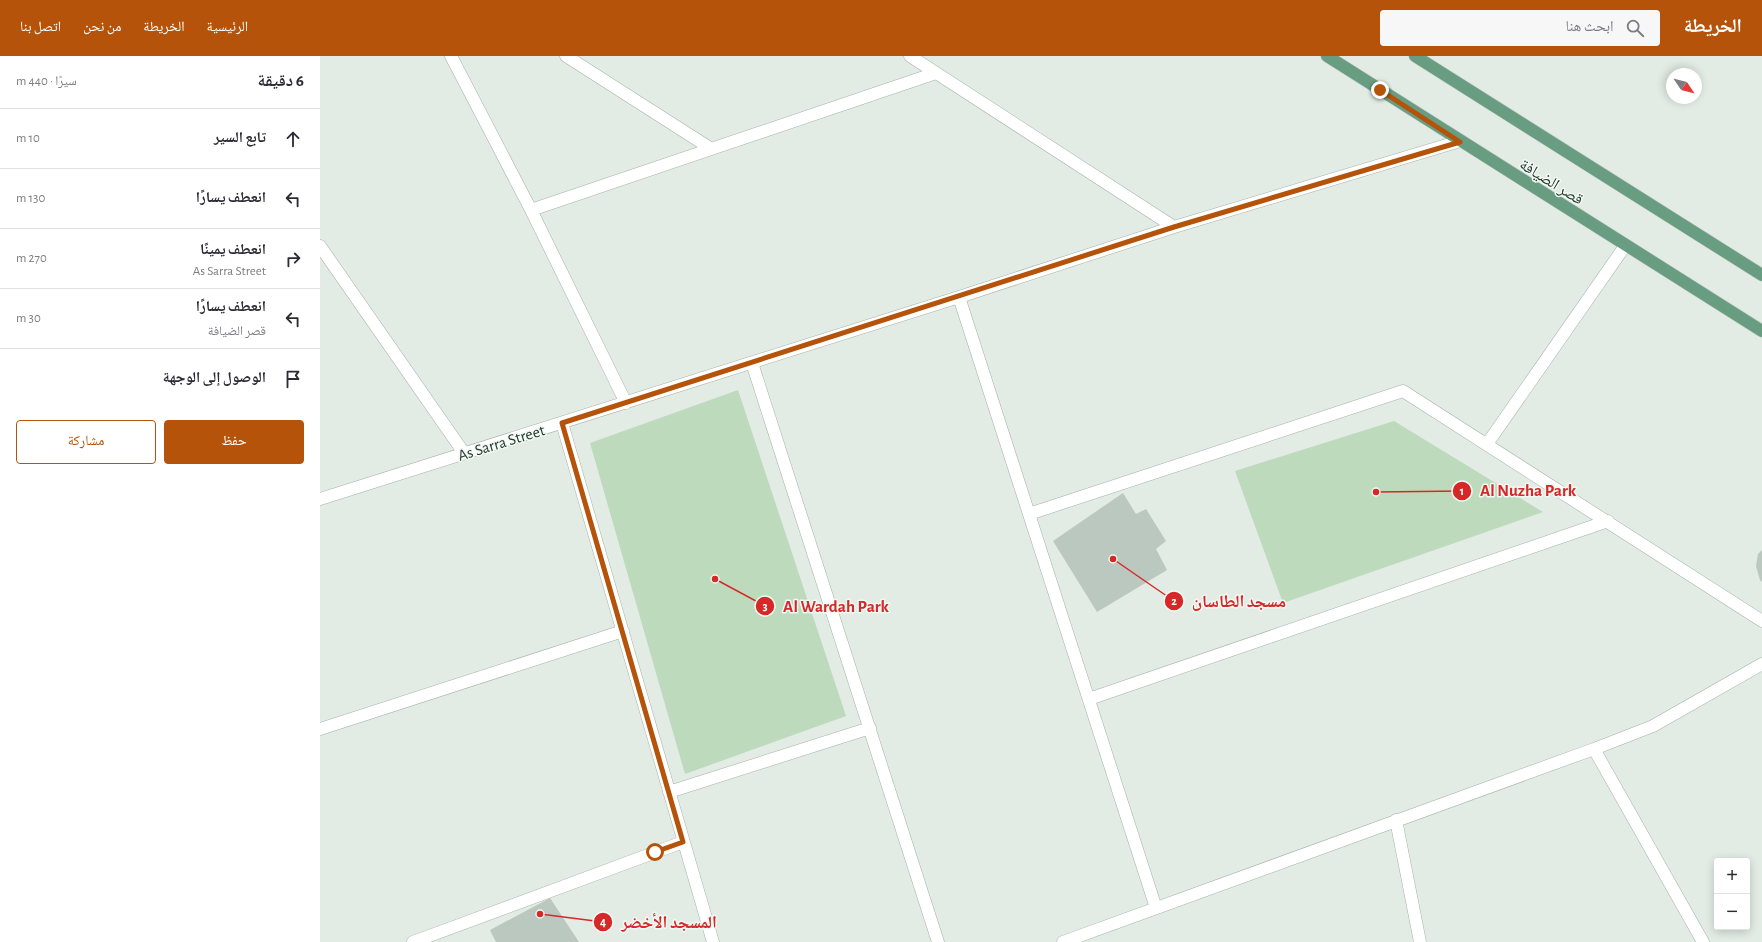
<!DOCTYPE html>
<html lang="ar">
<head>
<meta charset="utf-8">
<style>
  :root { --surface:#fff; --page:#f7f7f7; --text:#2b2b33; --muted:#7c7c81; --line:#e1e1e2; --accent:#b45309 }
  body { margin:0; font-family:"Alegreya Sans","Noto Naskh Arabic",sans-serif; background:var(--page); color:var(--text); direction:rtl }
  .controls { position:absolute; right:12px; bottom:12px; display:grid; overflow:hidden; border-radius:4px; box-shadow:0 2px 10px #0003 }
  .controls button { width:36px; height:36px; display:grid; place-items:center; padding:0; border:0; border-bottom:1px solid var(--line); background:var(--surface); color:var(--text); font:20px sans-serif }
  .compass { position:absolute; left:1346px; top:12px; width:36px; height:36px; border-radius:50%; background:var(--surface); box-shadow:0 2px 10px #0003; rotate:125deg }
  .stop { position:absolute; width:12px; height:12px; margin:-9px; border:3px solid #b45309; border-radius:50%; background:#fff }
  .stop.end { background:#b45309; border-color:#fff; box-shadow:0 1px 4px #0008 }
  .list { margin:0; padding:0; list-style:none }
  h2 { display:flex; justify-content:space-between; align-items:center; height:52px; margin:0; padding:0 16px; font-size:17px }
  h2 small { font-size:13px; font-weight:400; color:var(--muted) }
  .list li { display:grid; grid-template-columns:26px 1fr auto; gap:12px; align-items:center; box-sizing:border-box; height:60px; padding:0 16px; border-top:1px solid var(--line) }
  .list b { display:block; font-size:15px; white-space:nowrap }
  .list p { margin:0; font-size:13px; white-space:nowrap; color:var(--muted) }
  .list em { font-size:13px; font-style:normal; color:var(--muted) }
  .actions { display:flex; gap:8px; padding:12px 16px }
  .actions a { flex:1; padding:9px 0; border:1px solid var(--accent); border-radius:4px; text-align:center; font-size:14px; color:var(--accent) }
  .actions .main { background:var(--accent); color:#fff }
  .icon { flex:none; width:22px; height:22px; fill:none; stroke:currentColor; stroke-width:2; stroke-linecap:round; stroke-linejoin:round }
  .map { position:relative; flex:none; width:1442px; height:886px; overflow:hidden; direction:ltr }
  header { display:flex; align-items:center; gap:24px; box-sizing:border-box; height:56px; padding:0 20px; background:var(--accent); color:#fff }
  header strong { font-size:19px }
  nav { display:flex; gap:22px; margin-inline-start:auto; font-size:14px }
  .search { width:280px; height:36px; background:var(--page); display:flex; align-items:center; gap:10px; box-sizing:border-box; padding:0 14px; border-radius:4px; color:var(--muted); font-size:15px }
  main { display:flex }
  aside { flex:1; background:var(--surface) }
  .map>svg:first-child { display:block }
</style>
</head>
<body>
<header>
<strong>الخريطة</strong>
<div class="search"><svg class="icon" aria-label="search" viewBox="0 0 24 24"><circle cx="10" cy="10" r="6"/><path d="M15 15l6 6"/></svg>ابحث هنا</div>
<nav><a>الرئيسية</a><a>الخريطة</a><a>من نحن</a><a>اتصل بنا</a></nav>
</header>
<main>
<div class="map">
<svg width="1442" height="886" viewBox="0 0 1442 886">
  <rect width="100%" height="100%" fill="#e2ebe4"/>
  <!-- green -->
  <path fill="#bddbbc" d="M 418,334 L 526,660 L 365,718 L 270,387 Z
    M 1074,365 L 1223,456 L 963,547 L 915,415 Z"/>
  <!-- building -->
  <path fill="#bac8bf" d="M 803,437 L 816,458 L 826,453 L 846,485 L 836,493 L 847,514 L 777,556 L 733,485 Z
    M 1442,494 L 1442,526 L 1440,524 L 1436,510 L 1438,498 Z
    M 230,842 L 259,886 L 176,886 L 170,874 Z"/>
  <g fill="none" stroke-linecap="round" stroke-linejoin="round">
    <!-- minor casing -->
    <g stroke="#a5b2a9" stroke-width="13">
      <path id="minor" d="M 131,0 L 211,154 L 306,347
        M 246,0 L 390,92
        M 590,0 L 854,171
        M 211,154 L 616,17
        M 0,190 L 144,397
        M 639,241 L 836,852
        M 432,307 L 618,886
        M 242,367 L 393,886
        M 1167,388 L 1305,190
        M 0,443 L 639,241 L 854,171 L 1140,85
        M 709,458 L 1083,335 L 1442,565
        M 769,643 L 1288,465
        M 0,673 L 303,575
        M 1274,693 L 1383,886
        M 349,736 L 550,672
        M 1076,764 L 1100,886
        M 93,886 L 363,786
        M 743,886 L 1274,693 L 1333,670 L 1442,608"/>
    </g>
    <!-- primary casing -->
    <g stroke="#c1c8c4" stroke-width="13">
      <path id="primary" d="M 1007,0 L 1442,275
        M 1095,0 L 1442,219"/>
    </g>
    <!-- minor -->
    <use href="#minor" stroke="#fff" stroke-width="12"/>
    <!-- primary -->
    <use href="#primary" stroke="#699d81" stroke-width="12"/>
  </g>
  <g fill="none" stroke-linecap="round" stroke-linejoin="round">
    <!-- route -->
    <path stroke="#b45309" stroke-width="5" d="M 335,796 L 363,786 L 242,367 L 854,171 L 1140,86 L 1060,34"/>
  </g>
  <g text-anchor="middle" stroke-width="3" stroke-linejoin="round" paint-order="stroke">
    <!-- street labels -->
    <g font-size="16" fill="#233a2d" stroke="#f2f8f3">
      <text transform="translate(1232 125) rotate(32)" y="6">قصر الضيافة</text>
      <text transform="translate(181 386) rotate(-17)" y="6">As Sarra Street</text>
    </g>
  </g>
  <!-- callouts -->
  <path fill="none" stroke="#d62828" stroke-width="1.5" d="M1056 436L1142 435M793 503L854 545M395 523L445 550M220 858L283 866"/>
  <g fill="#d62828" stroke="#f2f8f3" stroke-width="1.5">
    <circle cx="1056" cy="436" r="4"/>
    <circle cx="793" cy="503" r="4"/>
    <circle cx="395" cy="523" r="4"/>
    <circle cx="220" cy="858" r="4"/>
    <circle cx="1142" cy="435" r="10"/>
    <circle cx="854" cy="545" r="10"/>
    <circle cx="445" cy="550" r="10"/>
    <circle cx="283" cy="866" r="10"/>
  </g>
  <g font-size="12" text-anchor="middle" font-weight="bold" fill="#fff">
    <text x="1142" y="439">1</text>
    <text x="854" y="549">2</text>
    <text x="445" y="554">3</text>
    <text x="283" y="870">4</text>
  </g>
  <g font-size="17" text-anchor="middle" font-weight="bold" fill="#d62828" stroke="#f2f8f3" stroke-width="3" stroke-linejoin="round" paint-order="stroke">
    <text x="1208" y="440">Al Nuzha Park</text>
    <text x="919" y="551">مسجد الطاسان</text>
    <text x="516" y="556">Al Wardah Park</text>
    <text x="349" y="872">المسجد الأخضر</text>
  </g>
</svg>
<div class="controls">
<button>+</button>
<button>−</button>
</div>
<svg class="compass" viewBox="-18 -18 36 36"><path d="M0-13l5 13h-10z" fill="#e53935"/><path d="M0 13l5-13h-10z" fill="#7c7c81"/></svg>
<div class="stop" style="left:335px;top:796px"></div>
<div class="stop end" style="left:1060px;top:34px"></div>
</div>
<aside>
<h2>6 دقيقة<small>سيرًا · 440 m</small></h2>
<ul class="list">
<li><svg class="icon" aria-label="ahead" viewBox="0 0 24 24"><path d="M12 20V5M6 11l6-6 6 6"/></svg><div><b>تابع السير</b></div><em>10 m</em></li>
<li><svg class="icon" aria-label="left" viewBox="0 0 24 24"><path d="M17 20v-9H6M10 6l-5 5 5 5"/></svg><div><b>انعطف يسارًا</b></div><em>130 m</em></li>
<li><svg class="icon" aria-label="right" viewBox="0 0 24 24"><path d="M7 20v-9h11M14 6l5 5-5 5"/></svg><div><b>انعطف يمينًا</b><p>As Sarra Street</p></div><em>270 m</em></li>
<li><svg class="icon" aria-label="left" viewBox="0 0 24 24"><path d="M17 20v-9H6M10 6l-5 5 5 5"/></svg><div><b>انعطف يسارًا</b><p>قصر الضيافة</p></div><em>30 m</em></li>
<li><svg class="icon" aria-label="arrive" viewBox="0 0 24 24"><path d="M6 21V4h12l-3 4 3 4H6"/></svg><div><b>الوصول إلى الوجهة</b></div></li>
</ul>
<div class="actions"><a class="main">حفظ</a><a>مشاركة</a></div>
</aside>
</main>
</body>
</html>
